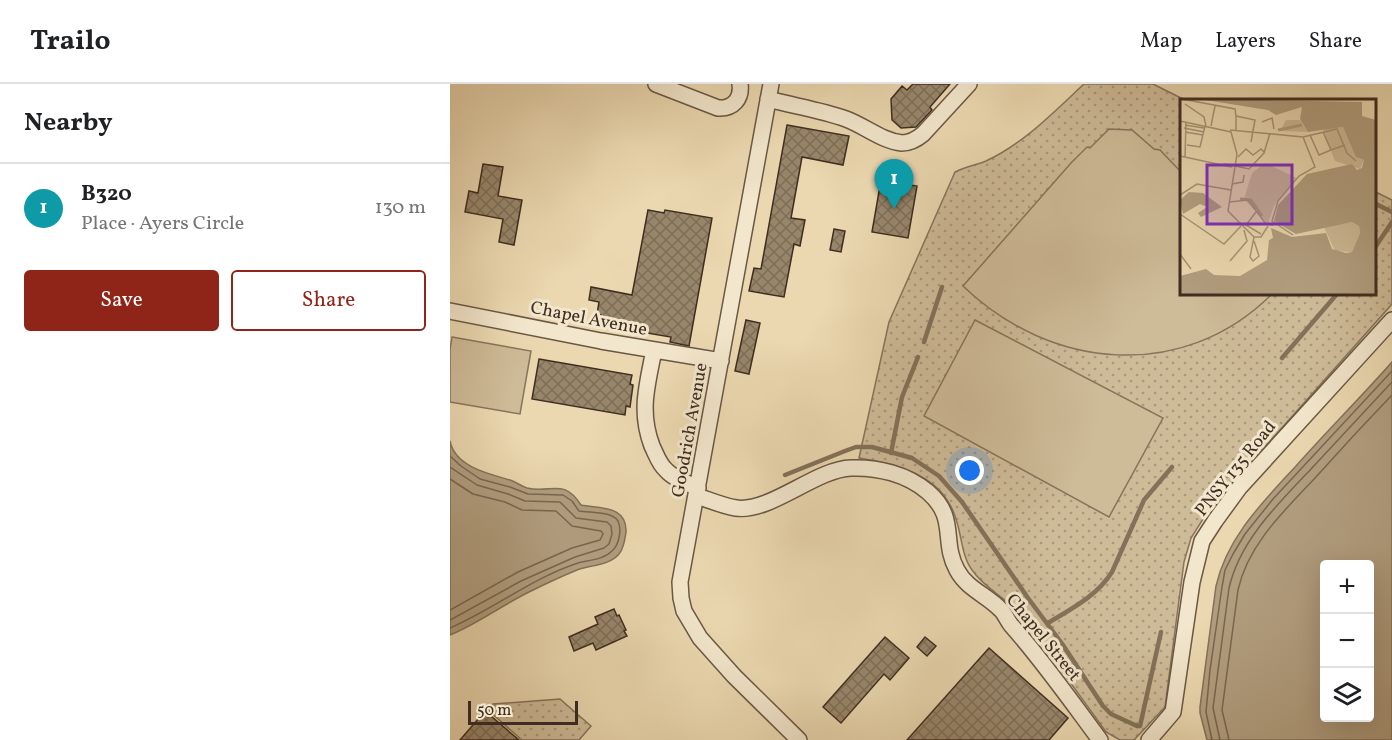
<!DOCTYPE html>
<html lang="en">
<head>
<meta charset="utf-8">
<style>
  :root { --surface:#fff; --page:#f2f2f2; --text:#202124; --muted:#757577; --line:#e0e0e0; --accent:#8f2418 }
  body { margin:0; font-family:Vollkorn,serif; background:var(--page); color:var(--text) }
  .controls { position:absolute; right:18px; bottom:18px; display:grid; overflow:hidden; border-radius:6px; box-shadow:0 6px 24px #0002 }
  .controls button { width:54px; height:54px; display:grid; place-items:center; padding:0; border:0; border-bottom:2px solid var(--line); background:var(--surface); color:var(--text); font:30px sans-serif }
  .scale { position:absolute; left:18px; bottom:15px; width:110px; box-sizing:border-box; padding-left:6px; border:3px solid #3f2d21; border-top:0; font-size:16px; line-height:21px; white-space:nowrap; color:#3f2d21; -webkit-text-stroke:4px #f2e6cc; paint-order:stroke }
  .you { position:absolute; left:520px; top:387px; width:21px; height:21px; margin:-15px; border:4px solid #fff; border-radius:50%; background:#1a73e8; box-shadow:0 0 0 9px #1a73e833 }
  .badge { display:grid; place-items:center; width:39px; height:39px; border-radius:50%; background:var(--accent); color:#fff; font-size:20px; font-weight:700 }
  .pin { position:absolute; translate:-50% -50px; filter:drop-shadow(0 2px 3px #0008) }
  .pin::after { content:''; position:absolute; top:32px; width:21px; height:18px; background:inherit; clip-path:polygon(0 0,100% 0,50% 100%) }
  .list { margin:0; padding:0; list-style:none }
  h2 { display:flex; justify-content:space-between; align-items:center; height:78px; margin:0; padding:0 24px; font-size:26px }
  h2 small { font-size:20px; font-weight:400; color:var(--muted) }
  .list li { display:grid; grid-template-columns:39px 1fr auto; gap:18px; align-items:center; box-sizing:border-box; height:90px; padding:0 24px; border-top:2px solid var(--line) }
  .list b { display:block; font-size:22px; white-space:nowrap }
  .list p { margin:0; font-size:20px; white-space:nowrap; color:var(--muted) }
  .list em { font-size:20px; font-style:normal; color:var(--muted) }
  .actions { display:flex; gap:12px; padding:18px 24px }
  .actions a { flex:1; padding:14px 0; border:2px solid var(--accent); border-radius:6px; text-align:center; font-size:21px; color:var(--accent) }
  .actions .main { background:var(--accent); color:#fff }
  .icon { flex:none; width:33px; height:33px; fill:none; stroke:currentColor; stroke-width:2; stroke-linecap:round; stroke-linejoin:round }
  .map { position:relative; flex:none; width:942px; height:656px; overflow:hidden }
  header { display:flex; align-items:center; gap:36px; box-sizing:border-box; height:84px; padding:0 30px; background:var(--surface); border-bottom:2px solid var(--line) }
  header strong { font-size:28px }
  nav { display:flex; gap:33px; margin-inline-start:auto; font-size:21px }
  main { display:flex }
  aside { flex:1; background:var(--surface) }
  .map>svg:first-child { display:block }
</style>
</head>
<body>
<header>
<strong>Trailo</strong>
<nav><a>Map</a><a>Layers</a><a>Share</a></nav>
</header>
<main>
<aside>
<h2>Nearby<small></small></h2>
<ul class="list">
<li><span class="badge" style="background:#0f9aa8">1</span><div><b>B320</b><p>Place · Ayers Circle</p></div><em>130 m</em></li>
</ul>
<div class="actions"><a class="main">Save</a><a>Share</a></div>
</aside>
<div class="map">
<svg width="942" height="656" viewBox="0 0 942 656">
  <defs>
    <pattern id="grass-dots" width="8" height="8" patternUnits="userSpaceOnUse" patternTransform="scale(1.5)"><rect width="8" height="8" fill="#cebb98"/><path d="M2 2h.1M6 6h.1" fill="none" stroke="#a9987c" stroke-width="1.8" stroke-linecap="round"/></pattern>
    <pattern id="building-cross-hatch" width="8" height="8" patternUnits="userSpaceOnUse" patternTransform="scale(1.5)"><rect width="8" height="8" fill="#98866b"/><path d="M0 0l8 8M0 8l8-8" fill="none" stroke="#7d6e58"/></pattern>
  </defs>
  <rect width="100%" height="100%" fill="#ebd8b0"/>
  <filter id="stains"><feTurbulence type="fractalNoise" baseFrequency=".00333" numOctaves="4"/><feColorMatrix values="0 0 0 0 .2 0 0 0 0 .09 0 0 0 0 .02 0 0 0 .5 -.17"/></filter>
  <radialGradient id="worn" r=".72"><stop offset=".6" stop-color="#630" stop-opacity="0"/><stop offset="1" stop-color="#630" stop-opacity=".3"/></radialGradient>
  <!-- grass -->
  <path fill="url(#grass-dots)" stroke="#86745c" stroke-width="1.5" d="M 634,0 L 703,0 L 735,16 L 732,16 L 732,210 L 926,210 L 926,108 L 942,116 L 942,220 L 758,427 L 741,454 L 734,478 L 715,623 L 684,656 L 670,656 L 656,648 L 573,533 C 558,515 535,505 522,486 C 513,474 512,457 508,442 C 506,435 504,427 500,421 C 484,389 441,379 409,374 L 439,238 L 505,88 C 515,83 526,81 536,77 C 573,60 604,28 634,0 Z
    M 110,615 L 141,642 L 129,656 L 72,656 L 38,626 L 43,620 Z"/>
  <!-- pitch -->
  <path fill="#cebb98" stroke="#86745c" stroke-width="1.5" d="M 659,45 L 682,46 L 704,65 L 710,66 L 732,89 L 732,210 L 822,210 C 733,299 600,286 513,202 L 621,79 L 637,63 L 640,64 Z
    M 525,236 L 713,334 L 659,433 L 474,332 Z
    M 2,253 L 81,267 L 70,330 L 0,318 L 0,266 Z"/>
  <!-- water -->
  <path fill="#b19e7f" stroke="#837159" stroke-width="1.5" fill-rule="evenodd" d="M 942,278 L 942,656 L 757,656 L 750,629 L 750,623 L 766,502 C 777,453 813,418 846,382 C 877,347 911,313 942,278 ZM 874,480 L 920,480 L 920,634 L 874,634 Z
    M 0,357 C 5,383 39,390 60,396 C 66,398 71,402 77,404 C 101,410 113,393 131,421 C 150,425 177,421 176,448 C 175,455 174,464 169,470 C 159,482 140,481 127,486 C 110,493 93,501 77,509 C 51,522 27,540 0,551 Z"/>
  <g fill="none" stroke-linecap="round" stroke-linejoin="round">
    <!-- shore -->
    <path stroke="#786650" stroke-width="1.5" d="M 0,372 L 11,382 L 30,395 L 60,403 L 78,410 L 113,411 L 122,417 L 129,427 C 140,429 162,427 168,437 C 172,446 169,461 162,467 C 153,476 139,476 128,479 C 82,494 44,525 0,544
      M 0,383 L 27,401 L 58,410 L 75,417 L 110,418 L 126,434 L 157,438 L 161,442 L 162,450 L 159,460 L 154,464 L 125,473 L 71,497 L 0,536
      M 0,395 L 23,410 L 55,418 L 72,426 L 106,427 L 122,442 L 151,447 L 153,450 L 150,456 L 122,464 L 68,488 L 0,526
      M 762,656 L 756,628 L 760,586 L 772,503 L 775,486 L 783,470 L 795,450 L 823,415 L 942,287
      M 770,656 L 763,624 L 779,504 C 790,456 828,420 861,385 C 888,356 915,327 942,298
      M 779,656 L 772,626 L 788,506 C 798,460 835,426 866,393 C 891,365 916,338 942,311"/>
    <!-- stream -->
    <path stroke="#837159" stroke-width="4.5" d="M 926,120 L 942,128
      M 926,162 L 942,138
      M 474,258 L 492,203
      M 832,274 L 887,210
      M 441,369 L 452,313 L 468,273
      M 335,391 L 395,367 L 406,363 L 422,363 L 462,374 L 489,392 L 512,418 L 578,514 L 613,561 L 653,622 L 661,630 L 687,642 L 690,642 L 711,548
      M 598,539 C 621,525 647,512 662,488 L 694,416 L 722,383"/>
  </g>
  <!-- building -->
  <path fill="url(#building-cross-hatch)" stroke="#3f2d21" stroke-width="1.5" d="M 463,0 L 500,0 L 480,23 L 482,26 L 466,43 L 451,44 L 442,36 L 441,15 L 452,2 L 457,6 Z
    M 337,41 L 399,52 L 393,81 L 352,73 L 341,134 L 355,136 L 350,162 L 344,160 L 334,213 L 299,207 L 304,184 L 311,185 Z
    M 33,80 L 53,83 L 48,112 L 72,116 L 64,161 L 49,158 L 53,135 L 15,128 L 19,107 L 28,109 Z
    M 431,96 L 467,102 L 458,154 L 422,148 Z
    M 198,126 L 214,129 L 215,126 L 262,134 L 239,262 L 220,258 L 221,253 L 149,241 L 151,231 L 147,230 L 149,218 L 139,216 L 141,203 L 182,211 Z
    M 384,145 L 395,147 L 391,168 L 380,166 Z
    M 296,236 L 310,239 L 299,290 L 285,287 Z
    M 89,275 L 182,291 L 180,300 L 183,301 L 180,323 L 176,322 L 175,331 L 82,315 Z
    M 164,525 L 167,532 L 169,531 L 176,546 L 174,547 L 177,552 L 146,566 L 143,559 L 124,567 L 119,553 L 148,540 L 145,533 Z
    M 435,553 L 459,574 L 440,596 L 434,590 L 391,639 L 373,623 Z
    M 475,553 L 486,562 L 477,572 L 467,563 Z
    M 539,564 L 618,634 L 599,656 L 457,656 Z
    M 35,627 L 69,656 L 10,656 Z"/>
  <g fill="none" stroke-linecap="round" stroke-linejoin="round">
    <!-- street casing -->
    <g stroke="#6a5845" stroke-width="18">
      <path id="street" d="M 206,0 L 268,24 C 283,25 292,15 290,0
        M 321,0 L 230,498 L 231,514 L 234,527 L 250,554 L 284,592 L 349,656
        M 318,15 C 344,22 371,26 396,35 C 415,42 432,57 452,59 C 461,59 467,55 473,50 L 519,0
        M 0,227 L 151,257 L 271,277
        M 204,266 C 197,302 189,327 202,362 C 206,370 209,380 216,386 C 224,395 237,399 248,404
        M 247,412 C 259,416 273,422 286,424 C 320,429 366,385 401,384 C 428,383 457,390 478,408 C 508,434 491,457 507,486 C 517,505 537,511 551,526 C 555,530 557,536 561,541 C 593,577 621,617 650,656
        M 699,656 L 723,628 L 742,498 L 752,457 L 765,437 L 789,404 L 942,236"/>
    </g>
    <!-- street -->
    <use href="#street" stroke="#f2e6cc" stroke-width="15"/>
  </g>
  <g text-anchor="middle" stroke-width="6" stroke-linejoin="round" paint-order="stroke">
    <!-- street labels -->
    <g font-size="18" fill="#3f2d21" stroke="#f2e6cc">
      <text transform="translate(139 234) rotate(11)" y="6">Chapel Avenue</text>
      <text transform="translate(239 346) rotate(-80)" y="6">Goodrich Avenue</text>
      <text transform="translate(785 384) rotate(-51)" y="6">PNSY 135 Road</text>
      <text transform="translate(594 553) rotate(51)" y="6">Chapel Street</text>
    </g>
  </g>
  <!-- overview -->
  <g transform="translate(730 15)">
    <rect width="196" height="196" fill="#ebd8b0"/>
    <path d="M 163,28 L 178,59 L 184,61 L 180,70 L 155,62 L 143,30 ZM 85,64 L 117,79 L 94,107 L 88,125 L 64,100 L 72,74 Z" fill="#cebb98"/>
    <path d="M 173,123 L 179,127 L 180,134 L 172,153 L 155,152 L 144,128 Z" fill="#cebb98"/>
    <path d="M 106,21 L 120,21 L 128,33 L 100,32 Z" fill="#cebb98"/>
    <path d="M 86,70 L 102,84 L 100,86 L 87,90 L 73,84 ZM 74,87 L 91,96 L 86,105 L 69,96 Z" fill="#cebb98"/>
    <path d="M 19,0 L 182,3 L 182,17 L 196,21 L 196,196 L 0,196 L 0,177 L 26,170 L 34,176 L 60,177 L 87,161 L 89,141 L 93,139 L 91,129 L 112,138 L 146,134 L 152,150 L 166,154 L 172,153 L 180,134 L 179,127 L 172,123 L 116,135 L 94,122 L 98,106 L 127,75 L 172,65 L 177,71 L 182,69 L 184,61 L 176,58 L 163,28 L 128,33 L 120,20 L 122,8 L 96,16 L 88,11 ZM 9,93 L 23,94 L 42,108 L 21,118 L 18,114 L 27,108 L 20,105 L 3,115 L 0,101 Z" fill="#b19e7f"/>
    <path fill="none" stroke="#b19e7f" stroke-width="3" d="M 98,31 L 122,26M 60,100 L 71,101 L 82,117M 173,196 L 197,194"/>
    <path fill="none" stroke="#a69477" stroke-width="1.5" d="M 2,0 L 55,10 L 56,17M 5,5 L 24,18 L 26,27M 0,22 L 51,33 L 57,55 L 48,112 L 74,138M 82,23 L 92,19 L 94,30M 5,26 L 24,29M 31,27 L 35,7M 4,29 L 24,33M 50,31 L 123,38 L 157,30 L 167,54 L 176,62M 56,31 L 56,17 L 75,21 L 71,43M 5,33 L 23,36M 143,33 L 151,51 L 165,46M 130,36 L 139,56 L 151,51M 7,46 L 20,48 L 25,27M 0,57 L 51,68 L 53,66 L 43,65M 5,58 L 6,23M 58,58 L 66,50 L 73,56 L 81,50 L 84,53M 55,67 L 69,70 L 84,54 L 90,34M 52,85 L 63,83 L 64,76M 0,96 L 17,85 L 51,91M 49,103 L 68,101 L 86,125 L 93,126M 76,113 L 66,126 L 81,135M 0,115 L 44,145 L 61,127M 113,136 L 92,122 L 98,102 L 119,77 L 135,68 L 123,38M 74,138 L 81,138 L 88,127M 74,142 L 79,157 L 73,162 L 70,158 L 74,138M 0,155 L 11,170M 50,162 L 67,142 L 64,131"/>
    <path fill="#7b2cbf" fill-opacity="0.15" stroke="#7b2cbf" stroke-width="3" d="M 27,66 L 112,66 L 112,125 L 27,125 Z"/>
    <rect width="196" height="196" fill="none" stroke="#3f2d21" stroke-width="3"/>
  </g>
  <rect width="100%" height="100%" filter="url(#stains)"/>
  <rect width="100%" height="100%" fill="url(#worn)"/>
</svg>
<div class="controls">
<button>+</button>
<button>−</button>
<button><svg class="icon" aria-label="layers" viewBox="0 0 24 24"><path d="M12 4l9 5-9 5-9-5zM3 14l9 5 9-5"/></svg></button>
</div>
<div class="scale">50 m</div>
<div class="you"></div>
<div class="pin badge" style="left:444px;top:125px;background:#0f9aa8">1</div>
</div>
</main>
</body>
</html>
